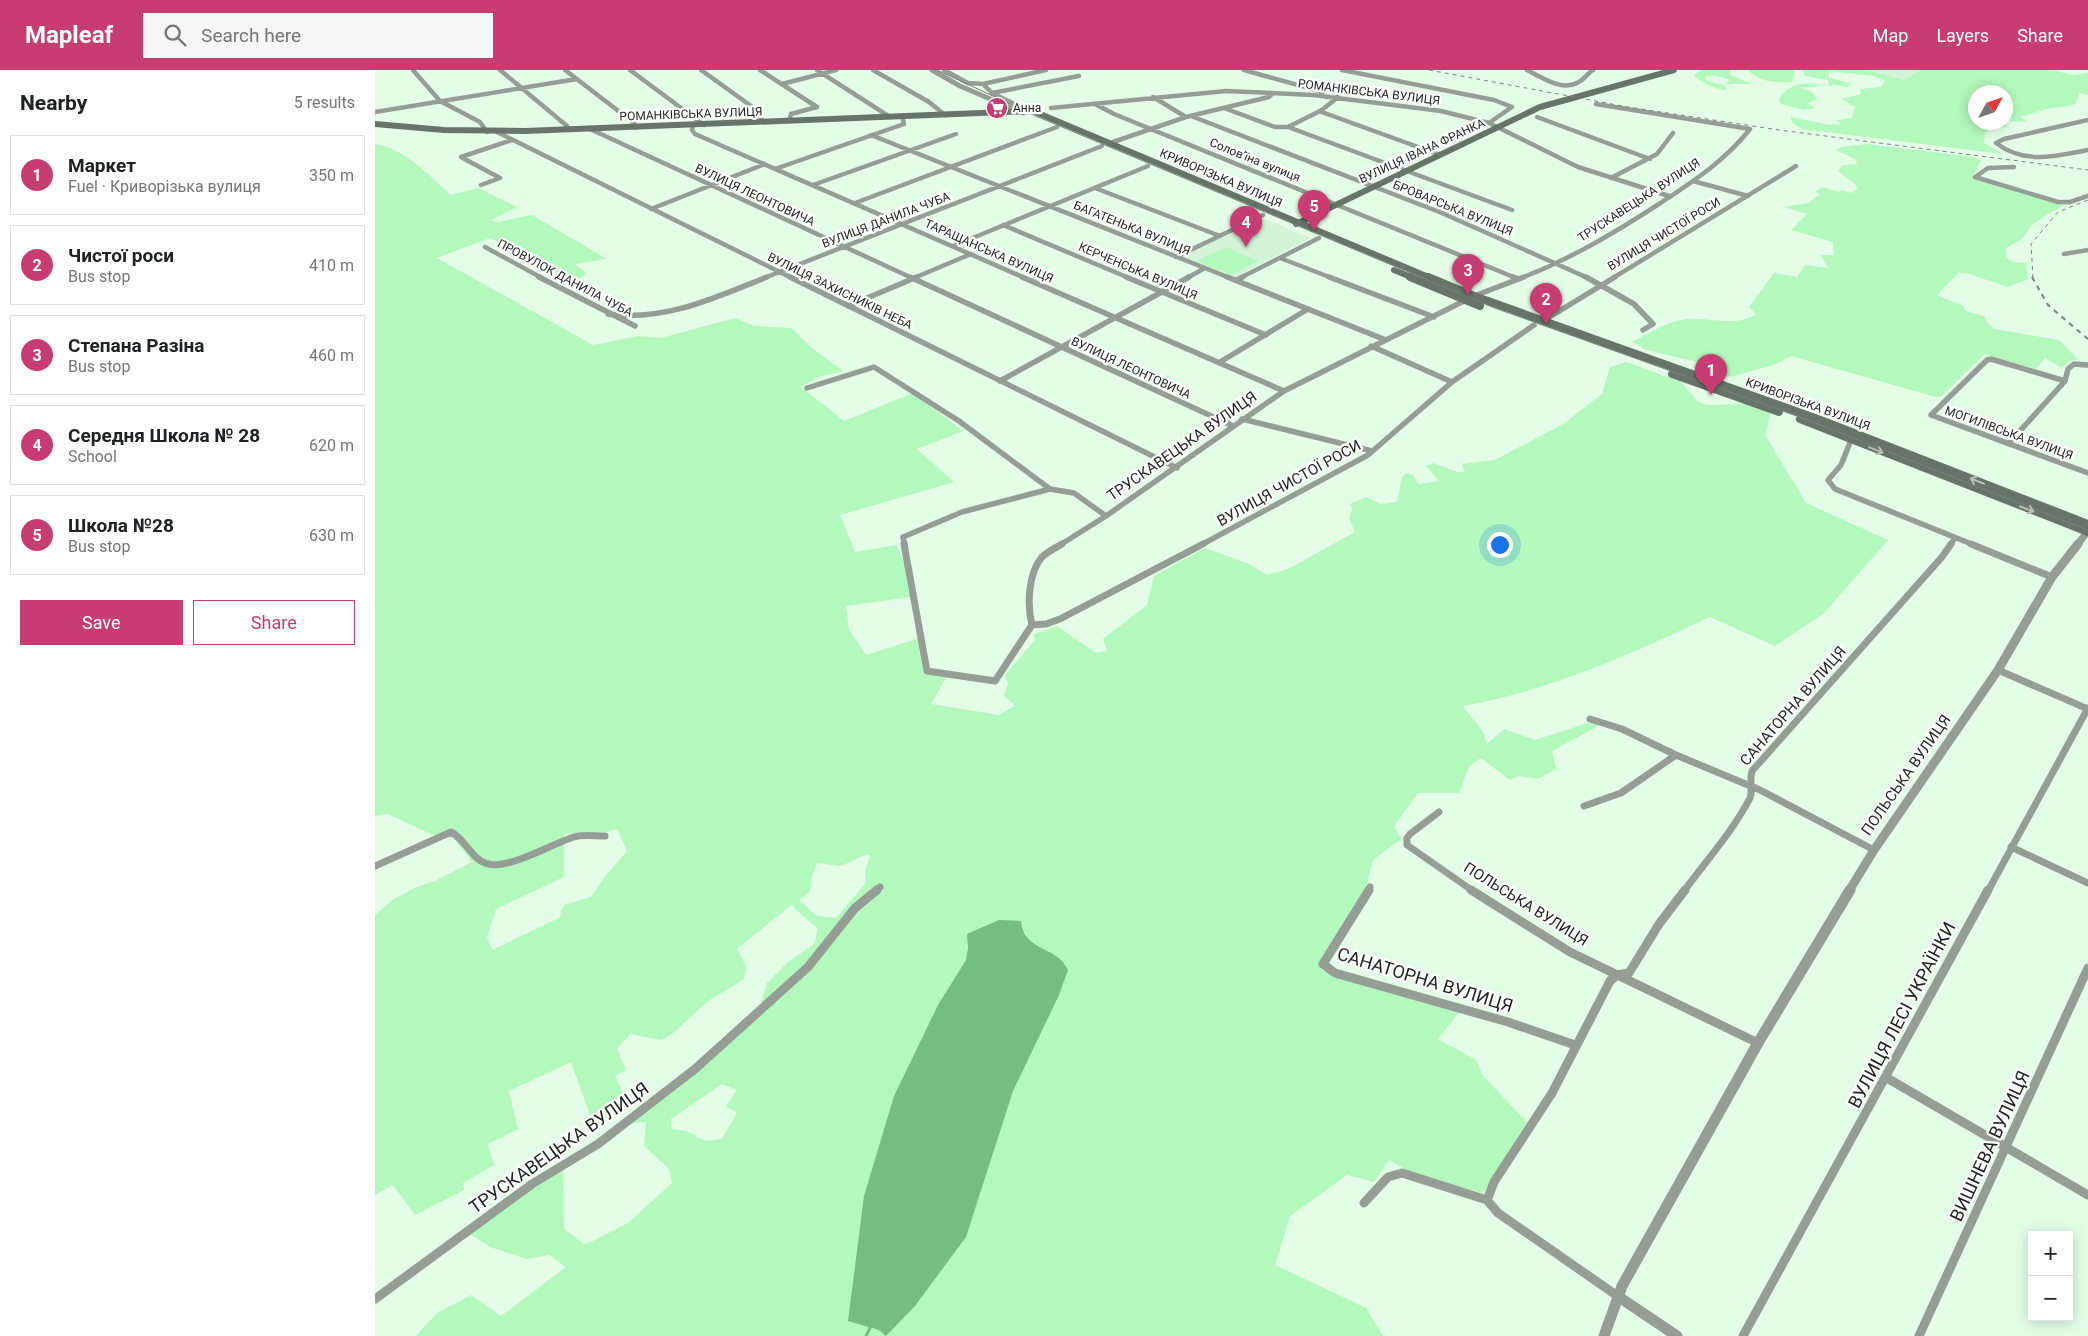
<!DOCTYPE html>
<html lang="en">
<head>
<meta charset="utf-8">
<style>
  :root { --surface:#fff; --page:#f6f6f6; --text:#202124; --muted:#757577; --line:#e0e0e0; --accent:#c73c71 }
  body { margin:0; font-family:Roboto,sans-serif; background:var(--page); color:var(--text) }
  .controls { position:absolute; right:15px; bottom:15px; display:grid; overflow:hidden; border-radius:0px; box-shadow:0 2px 12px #0003 }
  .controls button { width:45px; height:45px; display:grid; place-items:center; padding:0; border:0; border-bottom:1px solid var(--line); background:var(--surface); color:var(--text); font:25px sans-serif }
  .compass { position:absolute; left:1593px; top:15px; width:45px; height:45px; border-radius:50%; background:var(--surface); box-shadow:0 2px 12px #0003; rotate:50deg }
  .you { position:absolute; left:1124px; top:474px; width:18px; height:18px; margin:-12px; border:4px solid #fff; border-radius:50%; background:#1a73e8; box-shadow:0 0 0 8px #1a73e833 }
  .badge { display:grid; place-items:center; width:32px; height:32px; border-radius:50%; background:var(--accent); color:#fff; font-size:16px; font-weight:700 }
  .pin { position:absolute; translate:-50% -41px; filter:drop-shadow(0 1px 2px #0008) }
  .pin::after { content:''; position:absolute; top:26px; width:18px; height:15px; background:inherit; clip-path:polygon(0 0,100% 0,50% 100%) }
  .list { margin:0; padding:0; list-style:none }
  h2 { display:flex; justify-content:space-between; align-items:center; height:65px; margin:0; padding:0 20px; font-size:21px }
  h2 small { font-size:16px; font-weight:400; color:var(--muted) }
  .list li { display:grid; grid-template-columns:32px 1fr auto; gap:15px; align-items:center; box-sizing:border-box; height:80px; margin:0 10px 10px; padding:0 10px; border:1px solid var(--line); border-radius:0px }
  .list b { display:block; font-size:19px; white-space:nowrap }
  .list p { margin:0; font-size:16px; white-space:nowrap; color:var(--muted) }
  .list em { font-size:16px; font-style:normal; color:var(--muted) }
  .actions { display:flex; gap:10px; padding:15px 20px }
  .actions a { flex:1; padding:11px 0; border:1px solid var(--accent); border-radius:0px; text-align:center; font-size:18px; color:var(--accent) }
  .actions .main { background:var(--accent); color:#fff }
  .icon { flex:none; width:28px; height:28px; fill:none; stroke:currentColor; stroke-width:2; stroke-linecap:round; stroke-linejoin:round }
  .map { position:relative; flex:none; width:1713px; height:1266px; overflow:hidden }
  header { display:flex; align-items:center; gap:30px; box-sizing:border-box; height:70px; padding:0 25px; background:var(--accent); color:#fff }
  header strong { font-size:24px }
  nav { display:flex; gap:28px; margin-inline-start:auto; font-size:18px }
  .search { width:350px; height:45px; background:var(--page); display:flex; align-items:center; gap:12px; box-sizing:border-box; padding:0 18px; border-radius:0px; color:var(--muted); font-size:19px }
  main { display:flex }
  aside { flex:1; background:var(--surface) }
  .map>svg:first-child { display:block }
</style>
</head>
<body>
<header>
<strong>Mapleaf</strong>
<div class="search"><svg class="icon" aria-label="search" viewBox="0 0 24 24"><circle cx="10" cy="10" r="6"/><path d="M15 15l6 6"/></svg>Search here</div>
<nav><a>Map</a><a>Layers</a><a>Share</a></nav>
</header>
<main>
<aside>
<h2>Nearby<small>5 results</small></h2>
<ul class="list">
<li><span class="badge">1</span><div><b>Маркет</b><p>Fuel · Криворізька вулиця</p></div><em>350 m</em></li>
<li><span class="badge">2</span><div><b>Чистої роси</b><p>Bus stop</p></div><em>410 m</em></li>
<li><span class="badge">3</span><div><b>Степана Разіна</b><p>Bus stop</p></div><em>460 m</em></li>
<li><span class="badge">4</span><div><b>Середня Школа № 28</b><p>School</p></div><em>620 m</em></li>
<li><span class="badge">5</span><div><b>Школа №28</b><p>Bus stop</p></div><em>630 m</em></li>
</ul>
<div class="actions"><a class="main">Save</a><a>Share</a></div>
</aside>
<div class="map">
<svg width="1713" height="1266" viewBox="0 0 1713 1266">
  <rect width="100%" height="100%" fill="#e3fde6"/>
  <!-- built -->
  <path fill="#d3f4d7" d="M 1493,0 L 1545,0 L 1529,10 Z
    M 887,148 L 936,168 L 858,208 L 805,187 Z"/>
  <!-- green -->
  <path fill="#b3f8bd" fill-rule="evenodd" d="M 1326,0 L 1356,0 L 1355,5 L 1377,14 L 1350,14 L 1355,10 L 1339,5 L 1330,7 L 1332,11 L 1349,15 L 1352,20 C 1343,20 1325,13 1319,5 Z
    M 1373,0 L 1416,0 L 1420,1 L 1417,12 C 1402,13 1383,12 1373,0 Z
    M 1428,0 L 1493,0 L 1529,10 L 1545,0 L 1678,0 L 1697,5 L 1713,3 L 1713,25 L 1704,23 L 1701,33 L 1698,35 L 1671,39 L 1645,47 L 1652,51 L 1645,52 L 1631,50 L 1630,22 L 1600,22 L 1600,52 L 1625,53 L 1634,56 L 1626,58 L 1618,57 L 1610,63 L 1609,73 L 1628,84 L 1427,59 L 1418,53 L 1415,47 L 1455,55 L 1466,54 L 1462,50 L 1477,48 L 1480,37 L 1466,29 L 1486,24 L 1485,19 L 1506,17 L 1510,11 L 1499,6 L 1454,1 L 1454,7 L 1476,14 L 1472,17 L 1458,14 L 1456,16 L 1441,14 L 1442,17 L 1424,17 L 1437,22 L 1442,29 L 1433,33 L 1440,38 L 1429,40 L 1406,34 L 1404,29 C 1417,9 1434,13 1454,15 L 1453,10 L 1430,6 Z
    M 0,74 C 31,79 53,105 76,125 L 103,118 L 142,137 L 116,150 L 122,152 L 157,145 L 232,189 L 200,194 L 212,204 L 198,212 L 115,168 L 62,188 L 218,275 L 263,266 L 286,268 L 360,248 L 379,256 L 416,258 L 438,279 L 468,301 L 443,307 L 426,317 L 469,351 L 538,323 L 588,361 L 542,379 L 579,412 L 465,445 L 480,482 L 522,475 L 542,526 L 471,536 L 474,560 L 491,585 L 545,568 L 552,601 L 573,604 L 556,634 L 624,645 L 640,636 L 629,625 L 633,613 L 630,605 L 660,570 L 659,564 L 682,556 L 721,583 L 732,581 L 728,569 L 772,535 L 779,506 L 830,478 L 874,494 L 892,505 L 913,499 L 980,462 L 974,448 L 977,439 L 975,434 L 991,427 L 1006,434 L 1022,432 L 1027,408 L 1031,403 L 1038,405 L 1043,414 L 1064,411 L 1051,396 L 1058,393 L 1082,402 L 1090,402 L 1087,394 L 1120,390 L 1188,354 L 1227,324 L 1235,297 L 1251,292 L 1306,312 L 1323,332 L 1332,335 L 1374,334 L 1396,343 L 1390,365 L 1431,433 L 1513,470 L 1449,543 L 1400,576 L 1335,547 C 1256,584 1174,621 1088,636 L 1108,662 L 1112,674 L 1129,659 L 1160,670 L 1213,653 L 1225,655 L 1177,681 L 1181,699 L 1163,709 L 1144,706 L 1135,710 L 1106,688 L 1094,696 L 1084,723 L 1043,723 L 1019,756 L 1026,769 L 998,790 L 991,816 L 944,892 L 947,900 L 958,906 L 1086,940 L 1063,969 L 1101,990 L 1108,1006 L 1152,1052 L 1108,1123 L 1044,1107 L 1014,1090 L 999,1112 L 972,1105 L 915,1146 L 900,1195 L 991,1238 L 1008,1266 L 41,1266 L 62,1243 L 96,1225 L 126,1246 L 191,1197 L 174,1185 L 152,1189 L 115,1177 L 95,1164 L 151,1123 L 188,1100 L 189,1159 L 210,1175 L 253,1153 L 297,1113 L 294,1099 L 269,1076 L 271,1052 L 258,1053 L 324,1000 L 382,948 L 392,913 L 413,892 L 439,874 L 443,859 L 416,835 L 362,879 L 372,898 L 368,910 L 333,931 L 297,964 L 287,970 L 255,964 L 242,979 L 251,1000 L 240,1006 L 253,1034 L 220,1059 L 196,992 L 134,1021 L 143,1059 L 113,1074 L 119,1095 L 88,1113 L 89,1120 L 40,1145 L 18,1115 L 0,1125 L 0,845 L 17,830 L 42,817 L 60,811 L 97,792 L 76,765 L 60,766 L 13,744 L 0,746 ZM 242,759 L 252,781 L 229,808 L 216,827 L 189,835 L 184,848 L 117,880 L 112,867 L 121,839 L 189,807 L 189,764 L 232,762 ZM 492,784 L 495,786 L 490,802 L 491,813 L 461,848 L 442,846 L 424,830 L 435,822 L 437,806 L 442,793 L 466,796 ZM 347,1014 L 362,1020 L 351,1036 L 362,1043 L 347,1069 L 331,1071 L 311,1061 L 296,1059 L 296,1049 Z
    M 1492,74 L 1598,87 L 1606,90 L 1598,106 L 1693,133 L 1668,147 L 1656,156 L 1648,168 L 1631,178 L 1631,187 L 1639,192 L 1651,193 L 1653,209 L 1633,217 L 1594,204 L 1583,203 L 1562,225 L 1588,236 L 1591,241 L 1611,247 L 1611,251 L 1619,259 L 1684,270 L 1703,290 L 1693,291 L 1687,298 L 1670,288 L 1661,299 L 1610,284 L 1566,326 L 1561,327 L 1416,286 L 1401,294 L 1356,307 L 1334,300 L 1331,294 L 1272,280 L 1257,272 C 1274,263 1293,251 1312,249 C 1336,247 1360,258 1381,244 L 1374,237 L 1399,203 L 1422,207 L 1430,195 L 1453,198 L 1446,185 L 1459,185 L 1458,172 L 1416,160 L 1432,144 L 1409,137 L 1433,133 L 1445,124 L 1440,122 L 1447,117 L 1464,122 L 1467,120 L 1476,123 L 1482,119 L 1481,115 L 1463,101 L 1468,95 L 1481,94 L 1482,92 L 1480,89 L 1461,80 L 1466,77 Z
    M 851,177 L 883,191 L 856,205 L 822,191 Z"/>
  <!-- water -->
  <path fill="#75bd80" d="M 624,850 L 646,851 C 648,882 682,875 693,900 L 684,925 L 638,1021 L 591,1167 L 540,1236 L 511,1266 L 504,1260 L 473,1251 L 489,1126 L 519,1026 L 563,935 L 591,890 L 593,878 L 592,864 Z"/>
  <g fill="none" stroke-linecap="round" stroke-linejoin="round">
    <!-- stream -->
    <path stroke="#75bd80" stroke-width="3" d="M 491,1266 L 495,1258"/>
    <!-- minor-far3 -->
    <path stroke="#949e95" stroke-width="4.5" d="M 38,0 L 65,31 L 105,52 L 112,62
      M 125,0 L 192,56 L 191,60
      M 190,0 L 259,53 L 261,58
      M 255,0 L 329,55
      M 326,0 L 383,41 L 388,52
      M 385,0 L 442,37 L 416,44 L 414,51
      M 442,0 L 515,47
      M 498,0 L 554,32 L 570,45
      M 569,0 L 593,13 L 608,14
      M 869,0 L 948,22
      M 967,0 L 1119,30 L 1137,37 L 1114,53
      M 1152,0 C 1166,7 1186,21 1202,13 C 1209,10 1212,4 1218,0
      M 407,14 L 461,0
      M 608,14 L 671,0
      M 608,14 L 617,23 L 654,41
      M 617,23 L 704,6
      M 778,27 L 811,47
      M 720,34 L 739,44 L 1141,208
      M 676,38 L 851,21 L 938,25 L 1066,41 L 1114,53 L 1203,97 L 1294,126
      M 849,38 L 900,57 L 913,57 L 1137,140
      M 944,41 L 1065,85
      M 0,42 L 202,9
      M 816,46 L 1067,143 L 1213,208
      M 1162,47 L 1275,89
      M 1713,50 L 1629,69 L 1621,73 C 1650,95 1681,86 1713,80
      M 318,55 L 317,60 L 320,64 L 650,208
      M 913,57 L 947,40 L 963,27
      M 215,59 L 537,208
      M 120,61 L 417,208
      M 496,65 L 855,208
      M 735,73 L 811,47 L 894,27 L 897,24
      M 1639,97 L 1613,98 L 1600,107 L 1683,132 L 1695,132 L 1713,126
      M 400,99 L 529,54 L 527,46
      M 1236,108 L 1282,84 L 1298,63
      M 1318,111 L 1373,126
      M 106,115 L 125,108 L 86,87 L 137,70
      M 438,115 L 581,64
      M 720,118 L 845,166
      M 480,133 L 682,57
      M 276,139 L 390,94
      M 628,155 L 754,208
      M 578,176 L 773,96
      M 110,177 L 167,208
      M 1689,184 L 1713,180
      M 801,187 L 888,145
      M 905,188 L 957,208
      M 389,208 L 727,76
      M 539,208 L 596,184
      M 812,208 L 830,198
      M 865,208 L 944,168
      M 1146,208 C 1196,189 1239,163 1284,134 C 1317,112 1350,91 1375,59 L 1221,34
      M 1238,208 L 1421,96"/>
    <!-- minor-far2 -->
    <path stroke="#949e95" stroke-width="5.5" d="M 164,207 L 260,256
      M 415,207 L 802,398
      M 535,207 L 858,356
      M 647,207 L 909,321
      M 751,207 L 891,265
      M 852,207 L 1011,270
      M 954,207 L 1059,247
      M 1138,207 L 1144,209
      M 1211,207 L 1259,234 L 1278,254 L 1268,260
      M 861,210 L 868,207
      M 1099,226 L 1149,207
      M 473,236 L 542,207
      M 233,244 C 290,252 341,227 392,207
      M 1168,251 L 1240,207
      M 996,276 L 1077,312
      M 845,292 L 933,239
      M 625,311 L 814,207
      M 1690,311 L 1616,289 L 1612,290 L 1556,345 L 1713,403
      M 432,318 L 499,297 L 584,351 L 675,419
      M 867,349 L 997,381
      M 1476,370 L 1466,395 L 1453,410 L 1460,419 L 1599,475
      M 1634,373 L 1690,311 L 1693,299 L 1699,294 L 1713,295
      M 731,446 L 909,321 L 1091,230
      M 530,475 L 528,467 L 587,442 L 675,419 L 699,423 L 731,446
      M 685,475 L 731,446
      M 826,475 L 993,385 L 1077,312 L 1159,255
      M 1575,475 L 1580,468"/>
    <!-- minor-far1 -->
    <path stroke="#949e95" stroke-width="7" d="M 529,474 L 552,601 L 620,611 L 657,555 C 652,536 653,503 667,487 C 672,482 680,478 687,474
      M 1596,474 L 1677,507
      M 657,555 L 671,554 L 685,549 L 828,474
      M 1623,600 L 1713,639
      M 1215,649 L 1247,659 L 1301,685
      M 1209,736 L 1246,723 L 1301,685 L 1385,720 L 1499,780
      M 1064,742 L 1035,764 L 1032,768 L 1032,775 L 1098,821
      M 1636,777 L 1713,813
      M 0,796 L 76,762 C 90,769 96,788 110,793 C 131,802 178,773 199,767 C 208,764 220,766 230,766
      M 500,821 L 505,817
      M 993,821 L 995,817
      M 1309,821 C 1331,791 1358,761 1375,728 C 1378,720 1374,710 1377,701 L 1567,487 L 1576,474
      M 1613,821 L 1713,638"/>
    <!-- minor -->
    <path stroke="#949e95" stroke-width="9" d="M 994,820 L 948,894 L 960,903 L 1133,952 L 1200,975
      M 1096,820 L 1195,882 L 1383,973
      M 1512,1008 L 1713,1125
      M 989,1133 L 1013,1107 L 1027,1103 L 1112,1130
      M 1244,1227 L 1123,1143 L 1112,1130 L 1119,1112 L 1177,1023 L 1235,911 L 1242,905 L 1254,903 L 1284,854 L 1310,820
      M 0,1229 L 157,1114 L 223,1074 L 320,999 L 433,897 L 480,838 L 502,820
      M 1368,1266 L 1613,820
      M 1544,1266 L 1713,898"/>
    <!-- tertiary-far3 -->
    <path stroke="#949e95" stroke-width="5" d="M 557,0 L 585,16 L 648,43"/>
    <!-- tertiary-far2 -->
    <path stroke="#949e95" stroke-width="7" d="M 1702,475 L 1713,461"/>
    <!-- tertiary-far1 -->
    <path stroke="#949e95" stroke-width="9" d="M 1474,821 L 1499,780 L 1623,600 L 1677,507 L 1703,474"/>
    <!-- tertiary -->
    <path stroke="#949e95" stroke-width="11" d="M 1244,1227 L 1302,1266
      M 1229,1266 L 1247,1216 L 1383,973 L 1475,820"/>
    <!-- secondary-far1 -->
    <path stroke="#667567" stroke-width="6" d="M 0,54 L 69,60 L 150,61 L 658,41 L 1056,208
      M 921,154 L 1165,37 L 1299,0
      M 1019,200 L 1038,208"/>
    <!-- secondary -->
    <path stroke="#667567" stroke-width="8" d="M 1035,207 L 1105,236
      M 1053,207 L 1099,226 L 1451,352 L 1713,454
      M 1297,304 L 1404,342
      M 1425,349 L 1713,462"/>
    <!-- tram -->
    <path stroke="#748576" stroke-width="1" d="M 562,0 L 663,47 L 1117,237 L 1430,349 L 1713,460"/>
    <!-- rail-far1 -->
    <path stroke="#748576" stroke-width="1" stroke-dasharray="4 4" stroke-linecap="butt" d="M 1054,0 L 1253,37 L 1404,60 L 1713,100
      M 1658,208 L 1656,174 L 1683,142 L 1713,130"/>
    <!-- rail -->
    <path stroke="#748576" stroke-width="2" stroke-dasharray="5 5" stroke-linecap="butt" d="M 1657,207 L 1673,235 L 1713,269"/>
  </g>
  <!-- one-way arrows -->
  <defs><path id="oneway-shaft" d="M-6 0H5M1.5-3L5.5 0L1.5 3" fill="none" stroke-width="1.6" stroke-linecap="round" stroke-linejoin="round" transform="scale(1.25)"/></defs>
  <g stroke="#bac1bb">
    <use href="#oneway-shaft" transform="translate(1501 380) rotate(22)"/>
    <use href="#oneway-shaft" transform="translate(1602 411) rotate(-159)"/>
    <use href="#oneway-shaft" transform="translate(1652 439) rotate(21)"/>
  </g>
  <!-- icons -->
  <defs>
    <g id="supermarket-disc" transform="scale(1.125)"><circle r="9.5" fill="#c73c71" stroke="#fff"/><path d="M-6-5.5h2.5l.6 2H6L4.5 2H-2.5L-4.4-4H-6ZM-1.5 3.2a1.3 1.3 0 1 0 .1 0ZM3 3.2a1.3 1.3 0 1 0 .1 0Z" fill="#fff"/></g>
  </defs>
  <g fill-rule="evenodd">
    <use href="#supermarket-disc" x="622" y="38"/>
  </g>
  <g text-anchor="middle" stroke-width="4.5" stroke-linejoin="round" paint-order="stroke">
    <!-- far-street labels -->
    <g font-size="12" fill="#1a241b" stroke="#fff">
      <text transform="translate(994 22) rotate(7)" y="4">РОМАНКІВСЬКА ВУЛИЦЯ</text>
      <text transform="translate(316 44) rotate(-2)" y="4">РОМАНКІВСЬКА ВУЛИЦЯ</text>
      <text transform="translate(1047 81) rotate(-25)" y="4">ВУЛИЦЯ ІВАНА ФРАНКА</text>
      <text transform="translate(880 90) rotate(22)" y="4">Соловʼїна вулиця</text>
      <text transform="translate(846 108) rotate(23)" y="4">КРИВОРІЗЬКА ВУЛИЦЯ</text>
      <text transform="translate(380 125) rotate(25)" y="4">ВУЛИЦЯ ЛЕОНТОВИЧА</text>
      <text transform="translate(1264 130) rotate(-33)" y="4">ТРУСКАВЕЦЬКА ВУЛИЦЯ</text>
      <text transform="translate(1078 138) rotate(22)" y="4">БРОВАРСЬКА ВУЛИЦЯ</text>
      <text transform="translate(511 150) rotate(-21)" y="4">ВУЛИЦЯ ДАНИЛА ЧУБА</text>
      <text transform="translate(757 158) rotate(22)" y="4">БАГАТЕНЬКА ВУЛИЦЯ</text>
      <text transform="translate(1289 164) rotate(-31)" y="4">ВУЛИЦЯ ЧИСТОЇ РОСИ</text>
      <text transform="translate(614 181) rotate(24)" y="4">ТАРАЩАНСЬКА ВУЛИЦЯ</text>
      <text transform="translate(763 201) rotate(23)" y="4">КЕРЧЕНСЬКА ВУЛИЦЯ</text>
      <text transform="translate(190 208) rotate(28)" y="4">ПРОВУЛОК ДАНИЛА ЧУБА</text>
      <text transform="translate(465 221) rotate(26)" y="4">ВУЛИЦЯ ЗАХИСНИКІВ НЕБА</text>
      <text transform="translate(756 298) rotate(25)" y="4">ВУЛИЦЯ ЛЕОНТОВИЧА</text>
      <text transform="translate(1433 334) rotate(20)" y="4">КРИВОРІЗЬКА ВУЛИЦЯ</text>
      <text transform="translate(1634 363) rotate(20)" y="4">МОГИЛІВСЬКА ВУЛИЦЯ</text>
    </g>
    <!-- far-poi labels -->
    <g font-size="12" fill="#1a241b" stroke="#fff" text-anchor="start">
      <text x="638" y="42">Анна</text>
    </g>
    <!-- street labels -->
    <g font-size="15" fill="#1a241b" stroke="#fff">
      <text transform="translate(807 376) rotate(-35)" y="5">ТРУСКАВЕЦЬКА ВУЛИЦЯ</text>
      <text transform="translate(914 413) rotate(-29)" y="5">ВУЛИЦЯ ЧИСТОЇ РОСИ</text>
      <text transform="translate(1418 636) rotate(-49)" y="5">САНАТОРНА ВУЛИЦЯ</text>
      <text transform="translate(1531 705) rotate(-55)" y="5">ПОЛЬСЬКА ВУЛИЦЯ</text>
      <text transform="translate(1151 834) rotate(32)" y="5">ПОЛЬСЬКА ВУЛИЦЯ</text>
    </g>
    <!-- near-street labels -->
    <g font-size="18" fill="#1a241b" stroke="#fff">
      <text transform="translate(1050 910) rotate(17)" y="6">САНАТОРНА ВУЛИЦЯ</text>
      <text transform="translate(1527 945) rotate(-62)" y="6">ВУЛИЦЯ ЛЕСІ УКРАЇНКИ</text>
      <text transform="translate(1615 1076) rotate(-65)" y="6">ВИШНЕВА ВУЛИЦЯ</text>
      <text transform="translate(184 1078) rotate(-35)" y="6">ТРУСКАВЕЦЬКА ВУЛИЦЯ</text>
    </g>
  </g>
</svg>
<div class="controls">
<button>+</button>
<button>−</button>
</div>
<svg class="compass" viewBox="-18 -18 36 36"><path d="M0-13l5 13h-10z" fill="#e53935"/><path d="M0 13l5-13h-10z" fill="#757577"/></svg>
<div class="you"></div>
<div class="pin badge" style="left:1336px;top:325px">1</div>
<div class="pin badge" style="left:1171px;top:254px">2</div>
<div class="pin badge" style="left:1093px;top:225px">3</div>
<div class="pin badge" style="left:871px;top:177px">4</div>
<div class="pin badge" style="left:939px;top:161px">5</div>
</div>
</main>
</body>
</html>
